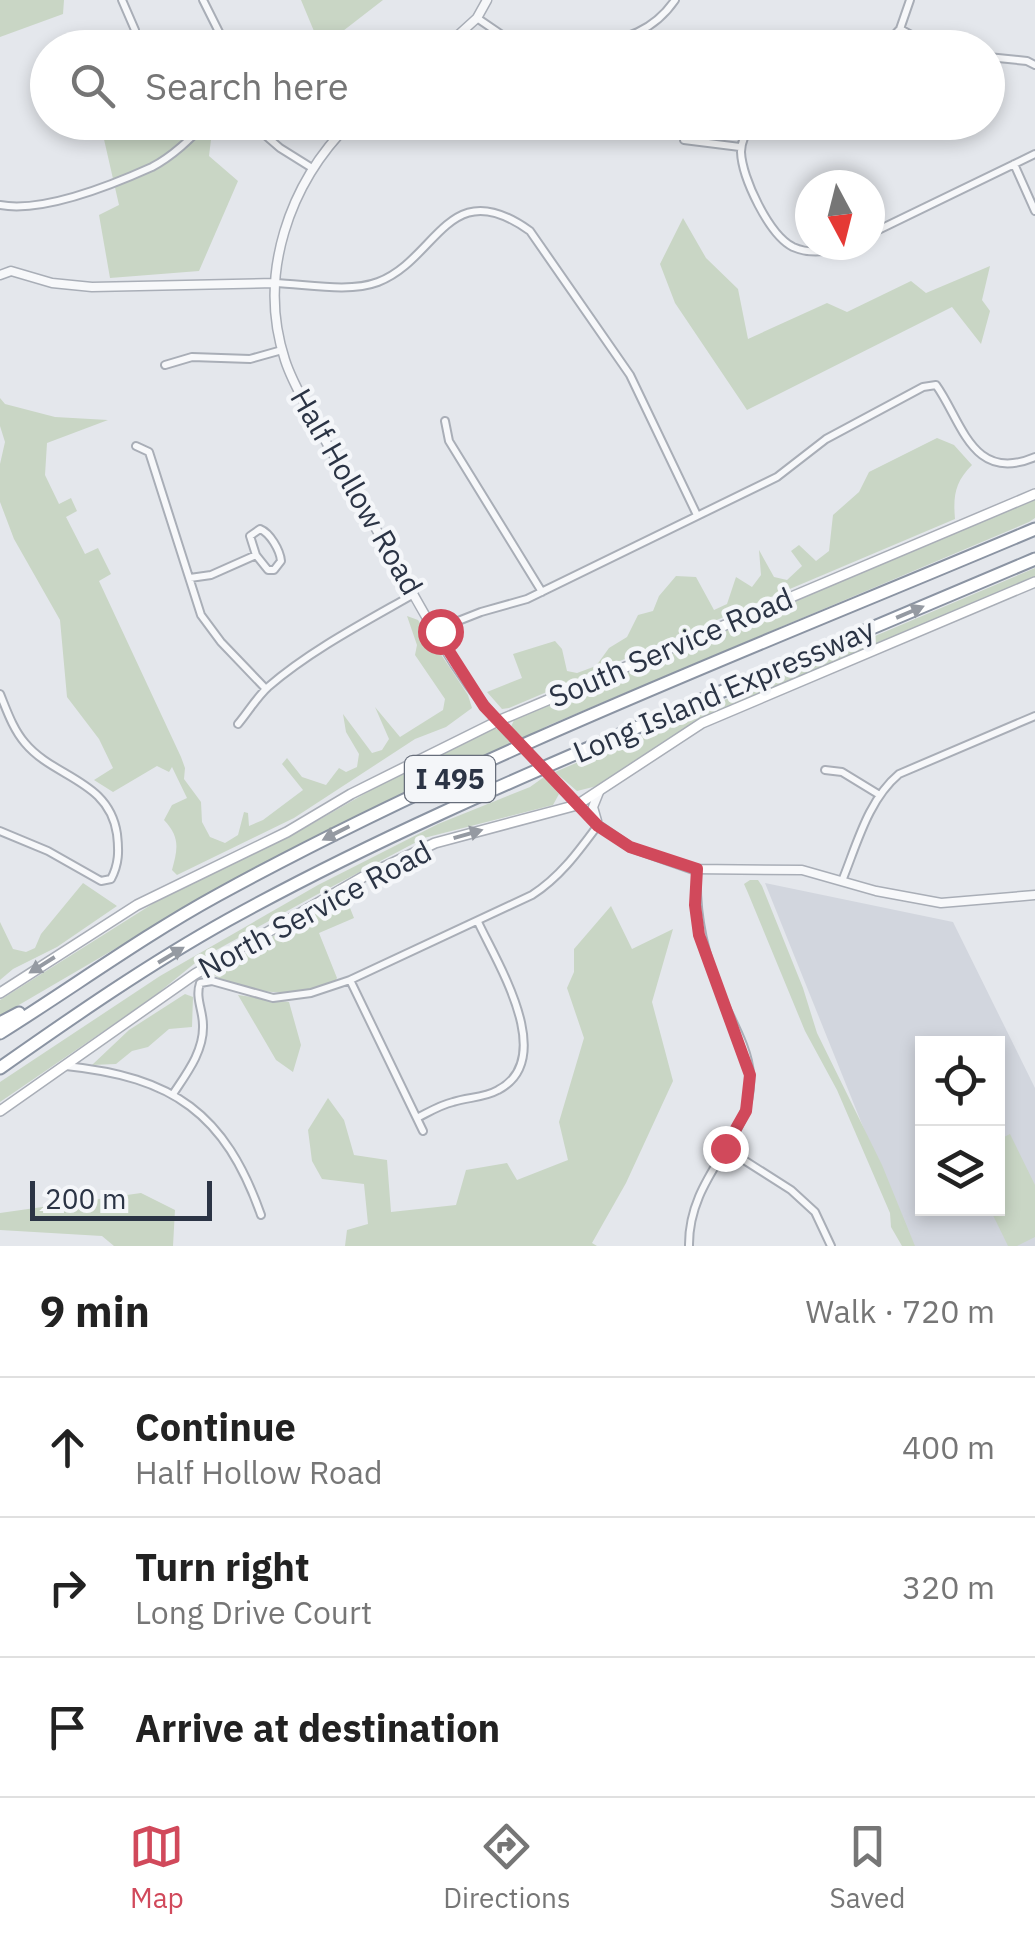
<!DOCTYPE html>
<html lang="en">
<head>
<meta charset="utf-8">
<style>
  :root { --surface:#fff; --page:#f6f6f6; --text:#222; --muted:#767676; --line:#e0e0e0; --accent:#d1495b }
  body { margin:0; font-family:"IBM Plex Sans",sans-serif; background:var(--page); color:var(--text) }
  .controls { position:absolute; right:30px; bottom:30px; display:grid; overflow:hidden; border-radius:0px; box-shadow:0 5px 15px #0003 }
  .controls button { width:90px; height:90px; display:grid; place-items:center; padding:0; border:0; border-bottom:2px solid var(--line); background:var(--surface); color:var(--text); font:50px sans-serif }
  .compass { position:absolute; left:795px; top:170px; width:90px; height:90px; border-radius:50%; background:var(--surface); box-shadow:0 5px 15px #0003; rotate:173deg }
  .scale { position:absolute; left:30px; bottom:25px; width:182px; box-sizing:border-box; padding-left:10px; border:5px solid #2b3445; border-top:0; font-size:28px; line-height:35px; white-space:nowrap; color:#2b3445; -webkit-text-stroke:8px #f4f6f9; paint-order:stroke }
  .stop { position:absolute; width:30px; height:30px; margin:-22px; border:8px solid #d1495b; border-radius:50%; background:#fff }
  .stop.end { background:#d1495b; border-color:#fff; box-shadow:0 2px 10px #0008 }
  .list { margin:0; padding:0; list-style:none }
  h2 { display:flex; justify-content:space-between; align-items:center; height:130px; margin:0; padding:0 40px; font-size:42px }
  h2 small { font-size:32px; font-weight:400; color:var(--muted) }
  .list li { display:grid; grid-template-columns:65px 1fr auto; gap:30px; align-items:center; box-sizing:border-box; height:140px; padding:0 40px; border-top:2px solid var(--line) }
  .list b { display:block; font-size:38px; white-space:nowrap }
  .list p { margin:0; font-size:32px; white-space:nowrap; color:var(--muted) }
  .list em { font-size:32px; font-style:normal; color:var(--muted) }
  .icon { flex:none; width:55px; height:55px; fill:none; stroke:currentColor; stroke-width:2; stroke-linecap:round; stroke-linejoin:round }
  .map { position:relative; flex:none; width:1035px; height:1246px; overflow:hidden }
  .search { position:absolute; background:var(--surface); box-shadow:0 5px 15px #0003; left:30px; right:30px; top:30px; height:110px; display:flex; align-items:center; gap:25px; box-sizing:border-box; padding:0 35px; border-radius:55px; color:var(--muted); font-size:38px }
  .sheet { height:550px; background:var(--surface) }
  nav { display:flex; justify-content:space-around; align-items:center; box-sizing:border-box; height:140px; border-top:2px solid var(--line); background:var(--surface); font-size:28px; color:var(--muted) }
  nav a { display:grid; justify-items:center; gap:5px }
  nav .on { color:var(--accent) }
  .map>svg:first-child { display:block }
</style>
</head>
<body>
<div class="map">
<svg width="1035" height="1246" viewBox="0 0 1035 1246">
  <rect width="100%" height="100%" fill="#e4e7ec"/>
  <!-- built -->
  <path fill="#d2d6de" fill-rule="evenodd" d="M 765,883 L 953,922 L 1035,1088 L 1035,1246 L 911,1246 ZM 922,1044 L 998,1044 L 998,1208 L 922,1208 Z"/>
  <!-- green -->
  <path fill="#c9d6c5" d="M 0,0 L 64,0 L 63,14 L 0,37 Z
    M 301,0 L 383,0 L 321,48 Z
    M 78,123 L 213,123 L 209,156 L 238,181 L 199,271 L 110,278 L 99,215 L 119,205 L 103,135 Z
    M 683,218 L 706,258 L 738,289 L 748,339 L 827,303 L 847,312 L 911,281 L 926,293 L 990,266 L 982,300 L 990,311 L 981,344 L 952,307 L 747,410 L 675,303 L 660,264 Z
    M 0,398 L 5,404 L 55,417 L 108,420 L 47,443 L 45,475 L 59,504 L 71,498 L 77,511 L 66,517 L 85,554 L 98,548 L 111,574 L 99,581 L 181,757 L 185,768 L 184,779 L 201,802 L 202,822 L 210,837 L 225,843 L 238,835 L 244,812 L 248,813 L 249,826 L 263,820 L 303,790 L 282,764 L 287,758 L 302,777 L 326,785 L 339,768 L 346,772 L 357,767 L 359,754 L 346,732 L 343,714 L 372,753 L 382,750 L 389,739 L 375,707 L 400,737 L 443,710 L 445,699 L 415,655 L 417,645 L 407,616 L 418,620 L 468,695 L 472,708 L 446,727 L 415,739 L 294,818 L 177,875 L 172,870 C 178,848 180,837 164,820 L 172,805 L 187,798 L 172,767 L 169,772 L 157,766 L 113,792 L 94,780 L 113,768 L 99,739 L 67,697 L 60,620 L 14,539 L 0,502 L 0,464 L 5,442 L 0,426 Z
    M 937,438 L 954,445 L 972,465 C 955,482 953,496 955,519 L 509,708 L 502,709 L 487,692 L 522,678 L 513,654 L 555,641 L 562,649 L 567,671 L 577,673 L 596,666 L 609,648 L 627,637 L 638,615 L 653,611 L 659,596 L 676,576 L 696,577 L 714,610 L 727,604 L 736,577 L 752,587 L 761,575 L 759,550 L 774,577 L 787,580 L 802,566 L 791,551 L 799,545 L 816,561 L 829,551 L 833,515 L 859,492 L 869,472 Z
    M 1035,499 L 1035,518 L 1029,522 L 547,726 L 524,740 L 511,727 L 514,720 Z
    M 1035,568 L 1035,577 L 704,716 L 597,786 L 577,791 L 555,772 Z
    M 492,729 L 499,729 L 514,745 L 417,786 L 257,866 L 0,1016 L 0,1000 L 154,903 L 310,825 L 413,766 Z
    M 544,777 L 559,794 L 553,805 L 424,838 L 318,894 L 200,959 L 152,998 L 0,1102 L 0,1082 L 160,976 L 318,885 L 438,824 L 530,787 Z
    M 750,880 L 758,880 L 762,886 L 803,988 L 817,1033 L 882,1165 L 915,1246 L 902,1246 L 891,1227 L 890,1213 L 837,1090 L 805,1031 L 748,893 L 744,884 Z
    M 83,883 L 117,906 L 57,947 L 13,969 L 0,980 L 0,922 L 13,949 L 26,952 L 35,948 L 41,934 Z
    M 346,898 L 354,918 L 319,933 L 337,978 L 334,983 C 295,996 248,997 212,974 L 283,930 Z
    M 611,906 L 632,949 L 673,929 L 652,1002 L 673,1081 L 626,1183 L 592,1243 L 597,1246 L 345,1246 L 347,1230 L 368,1224 L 364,1184 L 322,1179 L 312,1161 L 308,1130 L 328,1098 L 344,1120 L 354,1155 L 387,1160 L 391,1212 L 456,1205 L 466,1170 L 507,1163 L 517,1180 L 568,1160 L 559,1122 L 584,1038 L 567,988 L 574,972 L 574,949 Z
    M 185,994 L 193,997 L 192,1027 L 169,1029 L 148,1047 L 132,1051 L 116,1064 L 92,1065 L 129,1030 Z
    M 238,995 L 289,1002 L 301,1045 L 293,1072 L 276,1060 Z
    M 1010,1134 L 1035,1185 L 1035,1237 L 1017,1246 L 1008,1246 L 990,1209 L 998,1208 L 998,1140 Z
    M 141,1193 L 175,1210 L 173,1246 L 114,1246 L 102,1236 L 0,1230 L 0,1213 Z"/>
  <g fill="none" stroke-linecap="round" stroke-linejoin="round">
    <!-- minor casing -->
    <g stroke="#a9aeb7" stroke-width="10">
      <path id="minor" d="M 122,0 L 135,30
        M 203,0 L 227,48
        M 477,18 L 521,48
        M 900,29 L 935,48
        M 581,48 C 621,39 651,35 675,0
        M 882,48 L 900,29 L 910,0
        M 988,57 L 1027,61 L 1035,65
        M 250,122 L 280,148 L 312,168
        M 752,122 C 747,131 741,141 741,152 C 742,178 769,235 793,247 C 811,255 829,252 847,245
        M 684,140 L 740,147
        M 1014,164 L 1035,211
        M 0,205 C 43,213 112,185 152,167 C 173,156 190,139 207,122
        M 870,234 L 1035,154
        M 275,283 C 306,284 349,293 378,282 C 438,259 448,172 530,231 L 630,375 L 697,515
        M 165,365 L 192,357 L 250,359 L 282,350
        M 445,421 L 449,441 L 542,592
        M 136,446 L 149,452 L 201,615 L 221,642 L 266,689
        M 190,578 L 211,575 L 256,555 L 268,570 L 274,570 L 281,561 C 280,550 270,533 260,529 L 250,536 L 256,555
        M 437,634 L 448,625 L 481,612 L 527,599 L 777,477 L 826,439 L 923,387 L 936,385 C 962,421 972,484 1035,457
        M 0,694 C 7,711 13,729 25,743 C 54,778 109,780 117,834 C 119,851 119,864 111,879 L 101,881 L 48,851 L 0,831
        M 238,724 C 248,712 257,697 268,687 C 311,650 365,622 414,594
        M 825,770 L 842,772 L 878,794
        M 842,881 C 857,844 868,800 899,774 L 1035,716
        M 350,980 L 423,1131
        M 66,1066 C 173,1077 225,1113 261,1215
        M 173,1094 C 187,1073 204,1051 203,1025 C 203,1010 195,998 200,983 L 212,981 L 273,998 L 311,993 L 350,980 L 532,895 C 560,877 578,852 598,825
        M 417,1118 C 429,1112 440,1105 453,1102 C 468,1097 484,1098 498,1090 C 558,1059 497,963 478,922
        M 725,1148 L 791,1190 L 815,1212 L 831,1246
        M 689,1246 C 688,1173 755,1137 750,1075 C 749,1051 734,1025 724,1003 C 705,957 695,918 697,869"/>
    </g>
    <!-- tertiary casing -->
    <g stroke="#a9aeb7" stroke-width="11">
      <path id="tertiary" d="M 444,48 L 477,18 L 487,0
        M 351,122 C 289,183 257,275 285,360 C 292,382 304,401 315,422 C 338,464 363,506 387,548 C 424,611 457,681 509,733
        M 0,275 L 11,271 L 52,283 L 92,287 L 275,283
        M 559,785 L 598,825 L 630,847 L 692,869 L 802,870 L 876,891 L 941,903 L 1035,895
        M 597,821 L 593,807 L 599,792"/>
    </g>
    <!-- secondary casing -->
    <g stroke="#a9aeb7" stroke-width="12">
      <path id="secondary" d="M 0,993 L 137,905 L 287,832 L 351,794 L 498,721 L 1035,494
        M 0,1111 L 195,974 L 363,877 L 435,843 L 577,805 L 702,723 L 1035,582"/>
    </g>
    <!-- motorway casing -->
    <g stroke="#8b94a3" stroke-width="15">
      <path id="motorway" d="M 0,1023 L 19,1013
        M 0,1033 C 72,988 143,936 218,895 C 479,752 761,645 1035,529
        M 0,1068 C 74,1016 149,964 228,920 C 367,843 513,780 659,718 C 785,665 910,612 1035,559"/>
    </g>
    <!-- minor -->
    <use href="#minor" stroke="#f7f8fa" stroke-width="6"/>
    <!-- tertiary -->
    <use href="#tertiary" stroke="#f7f8fa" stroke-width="8"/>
    <!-- secondary -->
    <use href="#secondary" stroke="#fff" stroke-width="9"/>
    <!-- motorway -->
    <use href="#motorway" stroke="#fff" stroke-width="11"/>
    <!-- tertiary-bridge casing -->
    <g stroke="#a9aeb7" stroke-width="11" stroke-linecap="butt">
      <path id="tertiary-bridge" d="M 509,733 L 559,785"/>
    </g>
    <!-- tertiary-bridge -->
    <use href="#tertiary-bridge" stroke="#f7f8fa" stroke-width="8"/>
  </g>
  <!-- one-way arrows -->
  <defs><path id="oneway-solid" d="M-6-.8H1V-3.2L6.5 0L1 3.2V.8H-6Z" transform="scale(2.5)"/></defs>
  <g fill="#959aa2">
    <use href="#oneway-solid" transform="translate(910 612) rotate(-23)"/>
    <use href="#oneway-solid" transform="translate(336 833) rotate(153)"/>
    <use href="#oneway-solid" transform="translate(468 834) rotate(-16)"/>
    <use href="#oneway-solid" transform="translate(171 955) rotate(-31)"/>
    <use href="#oneway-solid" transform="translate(42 965) rotate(148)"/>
  </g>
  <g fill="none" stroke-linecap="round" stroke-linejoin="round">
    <!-- route -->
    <path stroke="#d1495b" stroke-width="12" d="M 440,631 L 438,634 L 484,706 L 598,826 L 630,847 L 697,869 L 695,905 L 699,935 L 750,1075 L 746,1111 L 725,1148"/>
  </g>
  <g text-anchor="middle" stroke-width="9" stroke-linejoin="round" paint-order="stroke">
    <!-- shield labels -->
    <rect fill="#f4f6f9" stroke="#676e7b" stroke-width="2.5" x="405" y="756" width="90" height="46" rx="8"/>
    <g font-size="28" font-weight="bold" fill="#2b3445">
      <text x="450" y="789">I 495</text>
    </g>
    <!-- street labels -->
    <g font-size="30" fill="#2b3445" stroke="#f4f6f9">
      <text transform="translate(356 492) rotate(60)" y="10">Half Hollow Road</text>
      <text transform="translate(671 648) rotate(-23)" y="10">South Service Road</text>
      <text transform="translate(724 691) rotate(-23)" y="10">Long Island Expressway</text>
      <text transform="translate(315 910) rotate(-28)" y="10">North Service Road</text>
    </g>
  </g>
</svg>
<div class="controls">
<button><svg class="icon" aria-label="locate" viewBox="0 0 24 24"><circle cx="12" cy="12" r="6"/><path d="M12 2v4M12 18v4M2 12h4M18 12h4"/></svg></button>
<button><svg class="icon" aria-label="layers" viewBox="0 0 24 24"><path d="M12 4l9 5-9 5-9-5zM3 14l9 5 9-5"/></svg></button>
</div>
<svg class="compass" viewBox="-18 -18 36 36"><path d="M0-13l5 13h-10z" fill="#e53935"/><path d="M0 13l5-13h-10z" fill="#767676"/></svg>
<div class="scale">200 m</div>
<div class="stop" style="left:440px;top:631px"></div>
<div class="stop end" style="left:725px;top:1148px"></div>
<div class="search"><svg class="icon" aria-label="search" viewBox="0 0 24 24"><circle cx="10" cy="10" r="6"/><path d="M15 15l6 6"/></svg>Search here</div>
</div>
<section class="sheet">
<h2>9 min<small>Walk · 720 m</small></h2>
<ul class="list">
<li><svg class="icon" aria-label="ahead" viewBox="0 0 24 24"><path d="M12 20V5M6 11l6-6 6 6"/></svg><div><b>Continue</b><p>Half Hollow Road</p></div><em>400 m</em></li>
<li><svg class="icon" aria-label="right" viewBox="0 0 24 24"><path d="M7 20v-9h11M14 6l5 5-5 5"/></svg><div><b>Turn right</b><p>Long Drive Court</p></div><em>320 m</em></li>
<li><svg class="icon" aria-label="arrive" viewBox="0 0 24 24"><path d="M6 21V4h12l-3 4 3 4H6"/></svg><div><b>Arrive at destination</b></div></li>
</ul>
</section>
<nav>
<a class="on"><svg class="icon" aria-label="map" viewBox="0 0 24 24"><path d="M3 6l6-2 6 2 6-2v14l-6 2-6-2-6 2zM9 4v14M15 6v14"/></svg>Map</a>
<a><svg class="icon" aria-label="directions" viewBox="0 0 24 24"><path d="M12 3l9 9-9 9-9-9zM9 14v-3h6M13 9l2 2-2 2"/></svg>Directions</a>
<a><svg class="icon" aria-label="saved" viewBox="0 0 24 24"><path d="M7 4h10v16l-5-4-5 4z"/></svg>Saved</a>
</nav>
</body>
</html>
